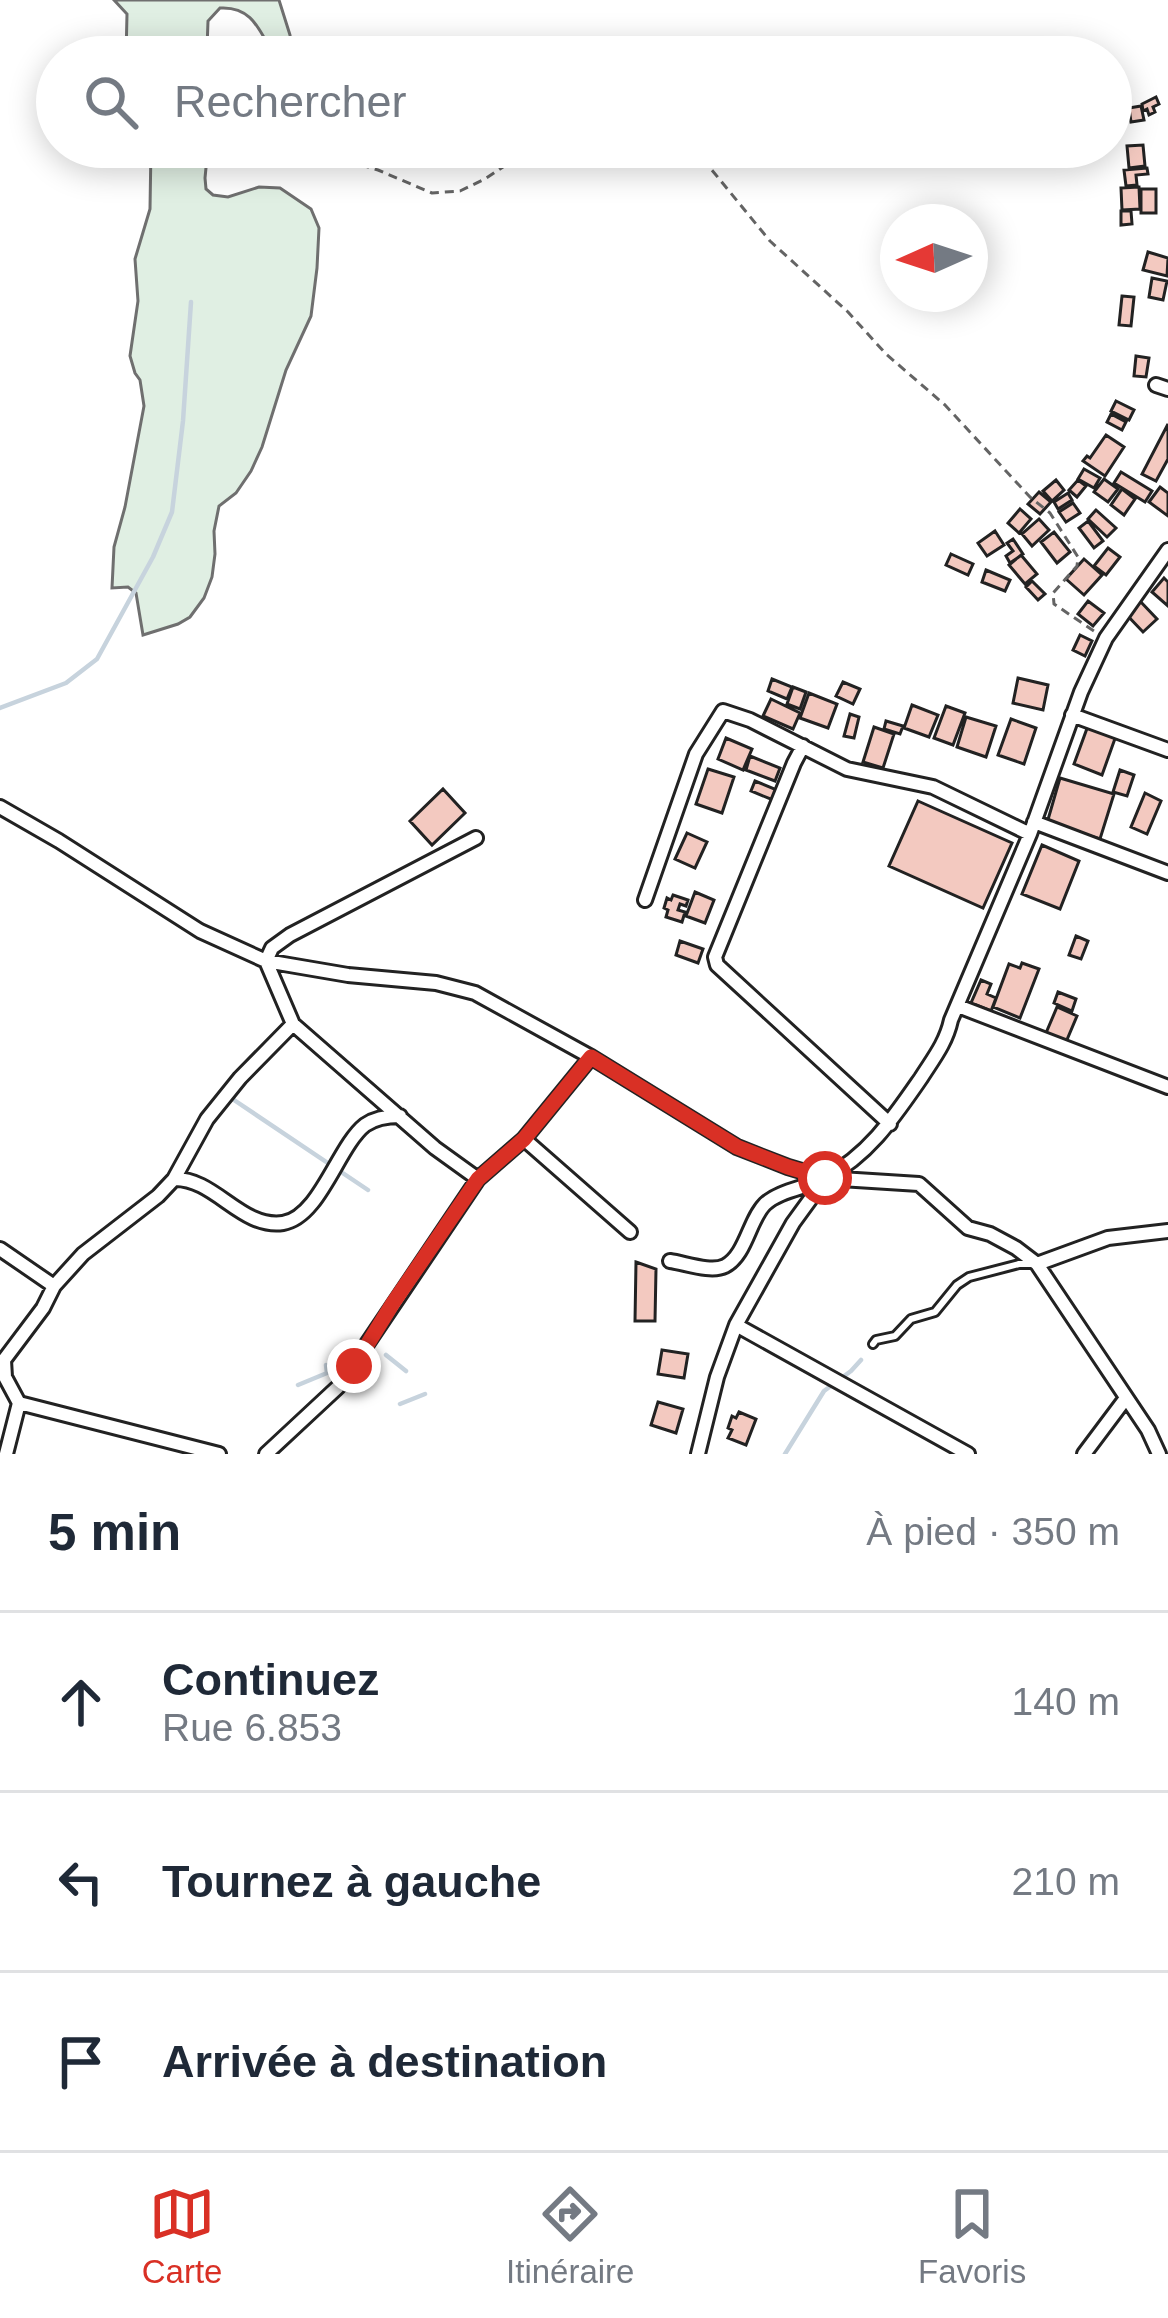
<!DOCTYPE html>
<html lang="fr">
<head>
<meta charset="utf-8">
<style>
  :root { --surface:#fff; --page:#f2f2f3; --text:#1f2937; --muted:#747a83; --line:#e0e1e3; --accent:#d93025 }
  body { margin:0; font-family:Arial,sans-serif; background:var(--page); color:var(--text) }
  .compass { position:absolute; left:880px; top:204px; width:108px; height:108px; border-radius:50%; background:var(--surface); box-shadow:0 6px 30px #0003; rotate:267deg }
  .stop { position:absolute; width:36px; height:36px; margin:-27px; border:9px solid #d93025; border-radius:50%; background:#fff }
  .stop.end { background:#d93025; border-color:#fff; box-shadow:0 3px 12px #0008 }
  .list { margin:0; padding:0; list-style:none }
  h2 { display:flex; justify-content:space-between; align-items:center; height:156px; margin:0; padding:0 48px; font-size:51px }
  h2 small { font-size:39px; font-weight:400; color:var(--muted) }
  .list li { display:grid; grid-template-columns:78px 1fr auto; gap:36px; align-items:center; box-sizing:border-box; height:180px; padding:0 48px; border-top:3px solid var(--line) }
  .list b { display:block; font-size:45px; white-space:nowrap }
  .list p { margin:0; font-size:39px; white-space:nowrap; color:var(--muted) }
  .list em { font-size:39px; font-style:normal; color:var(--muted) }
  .icon { flex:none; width:66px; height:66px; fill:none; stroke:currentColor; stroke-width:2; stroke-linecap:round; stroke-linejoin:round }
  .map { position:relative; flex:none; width:1168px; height:1454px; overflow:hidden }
  .search { position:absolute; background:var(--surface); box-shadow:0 6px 30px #0003; left:36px; right:36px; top:36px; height:132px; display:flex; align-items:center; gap:30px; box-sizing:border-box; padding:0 42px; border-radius:66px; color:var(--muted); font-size:45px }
  .sheet { height:696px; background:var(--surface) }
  nav { display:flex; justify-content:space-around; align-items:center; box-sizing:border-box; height:168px; border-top:3px solid var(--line); background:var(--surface); font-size:33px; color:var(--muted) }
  nav a { display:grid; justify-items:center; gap:6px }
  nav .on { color:var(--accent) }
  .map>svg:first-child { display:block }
</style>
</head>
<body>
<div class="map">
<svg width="1168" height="1454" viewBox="0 0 1168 1454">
  <rect width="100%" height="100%" fill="#fff"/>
  <!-- green -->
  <path fill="#e0efe3" stroke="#6f6f6f" stroke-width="3" d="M 114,0 L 279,0 L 290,35 L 292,57 L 275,57 C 260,33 254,6 220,8 L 208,21 L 207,49 L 198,57 L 126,57 L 127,14 Z
    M 151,147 L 208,147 L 205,178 L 206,189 L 213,195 L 228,197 L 259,187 L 280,188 L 311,209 L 319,228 L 317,268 L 311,316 L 286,370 L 262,447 L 251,471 L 236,493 L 219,506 L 214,531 L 215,554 L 212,577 L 204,598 L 190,617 L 178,624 L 143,635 L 136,593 L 128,587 L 112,588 L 114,547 L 125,507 L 144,406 L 140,380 L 135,373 L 130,356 L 138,301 L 135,259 L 150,209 Z"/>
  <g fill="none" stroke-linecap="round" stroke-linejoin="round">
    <!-- stream -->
    <path stroke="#c7d3dd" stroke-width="4.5" d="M 0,708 L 66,683 L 97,659 L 153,557 L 172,512 L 183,421 L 191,302
      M 234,1100 L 368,1190
      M 386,1355 L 406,1371
      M 298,1385 L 327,1373 L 326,1365
      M 400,1404 L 425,1394
      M 785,1454 L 824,1391 L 851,1371 L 861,1360"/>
  </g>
  <!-- building -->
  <path fill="#f3c9c0" stroke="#222" stroke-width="3" d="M 1156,97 L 1159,104 L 1153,107 L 1155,112 L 1149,115 L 1147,109 L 1143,111 L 1142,104 Z
    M 1141,106 L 1144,120 L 1131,122 L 1129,108 Z
    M 1143,145 L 1145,166 L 1129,168 L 1127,146 Z
    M 1147,168 L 1148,174 L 1136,175 L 1137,185 L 1126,186 L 1124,170 Z
    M 1139,187 L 1140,209 L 1122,210 L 1121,188 Z
    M 1141,189 L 1156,189 L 1156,213 L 1141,213 Z
    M 1121,211 L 1131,211 L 1132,224 L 1121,225 Z
    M 1148,252 L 1168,258 L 1167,276 L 1143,270 Z
    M 1152,278 L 1167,281 L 1163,300 L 1149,297 Z
    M 1122,296 L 1134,297 L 1131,326 L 1119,325 Z
    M 1136,356 L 1149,358 L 1146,377 L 1134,376 Z
    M 1116,401 L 1134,410 L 1129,420 L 1111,411 Z
    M 1111,414 L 1126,422 L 1122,430 L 1107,422 Z
    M 1168,424 L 1168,459 L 1156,481 L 1142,474 Z
    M 1106,435 L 1124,447 L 1105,476 L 1083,461 L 1087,456 L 1090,458 Z
    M 1084,469 L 1100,478 L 1094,488 L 1078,479 Z
    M 1121,472 L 1152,491 L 1145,502 L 1114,483 Z
    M 1104,479 L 1118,489 L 1108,502 L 1094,492 Z
    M 1056,480 L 1064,490 L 1052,501 L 1043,491 Z
    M 1078,480 L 1086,486 L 1077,497 L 1069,490 Z
    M 1160,487 L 1168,493 L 1168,516 L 1149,502 Z
    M 1122,489 L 1135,499 L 1124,515 L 1111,505 Z
    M 1039,492 L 1051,502 L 1040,514 L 1028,504 Z
    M 1068,493 L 1072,500 L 1058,509 L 1054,502 Z
    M 1073,503 L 1080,513 L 1066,522 L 1059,512 Z
    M 1020,509 L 1031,519 L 1019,533 L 1008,523 Z
    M 1096,510 L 1116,528 L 1107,537 L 1088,519 Z
    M 1039,519 L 1049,530 L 1032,546 L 1022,534 Z
    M 1088,521 L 1103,541 L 1094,548 L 1079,528 Z
    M 995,531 L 1004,545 L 987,556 L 978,543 Z
    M 1054,532 L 1070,552 L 1057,563 L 1041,542 Z
    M 1013,539 L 1023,554 L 1010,563 L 1006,556 L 1013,551 L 1007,543 Z
    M 1108,548 L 1120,557 L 1106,575 L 1094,566 Z
    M 951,554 L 973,564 L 968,575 L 946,565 Z
    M 1021,555 L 1037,574 L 1025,584 L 1009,565 Z
    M 1084,559 L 1102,575 L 1084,595 L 1066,579 Z
    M 986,570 L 1010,580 L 1005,591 L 982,582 Z
    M 1164,578 L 1168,582 L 1168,606 L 1152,592 Z
    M 1032,581 L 1045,594 L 1038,600 L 1026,587 Z
    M 1139,600 L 1157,619 L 1143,632 L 1125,613 Z
    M 1088,601 L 1104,613 L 1093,626 L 1078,614 Z
    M 1080,635 L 1092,641 L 1085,656 L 1073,650 Z
    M 1018,678 L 1048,685 L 1043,710 L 1013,703 Z
    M 772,679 L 792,687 L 787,699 L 768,691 Z
    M 843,682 L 860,689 L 853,704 L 836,696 Z
    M 793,687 L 806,692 L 800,709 L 787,704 Z
    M 809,693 L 837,704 L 828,728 L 800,718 Z
    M 771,699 L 800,713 L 793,729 L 763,716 Z
    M 912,705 L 938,715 L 929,737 L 904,728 Z
    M 946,706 L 965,713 L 953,745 L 934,738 Z
    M 850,714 L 859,717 L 854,738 L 844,736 Z
    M 966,717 L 996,726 L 986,757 L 957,747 Z
    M 1011,719 L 1036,728 L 1024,764 L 998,755 Z
    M 886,721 L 903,726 L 900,734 L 884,729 Z
    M 1089,723 L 1117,733 L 1102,775 L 1074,764 Z
    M 874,727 L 894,734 L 883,768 L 863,762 Z
    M 726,738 L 752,749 L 743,770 L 718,759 Z
    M 750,756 L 780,768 L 775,781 L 746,770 Z
    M 708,769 L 734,777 L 722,813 L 696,804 Z
    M 1120,770 L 1134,775 L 1127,796 L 1113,792 Z
    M 1060,778 L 1114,794 L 1100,839 L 1047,823 Z
    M 755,781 L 777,790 L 773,800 L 751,791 Z
    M 443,789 L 465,813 L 432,845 L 410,821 Z
    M 1145,793 L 1161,801 L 1147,834 L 1131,827 Z
    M 918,801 L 1012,843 L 983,908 L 889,866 Z
    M 687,833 L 707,842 L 695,868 L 675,859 Z
    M 1042,845 L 1079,861 L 1060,909 L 1022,894 Z
    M 695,892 L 714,900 L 705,923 L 686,916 Z
    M 673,895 L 688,900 L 686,906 L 680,904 L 678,910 L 685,912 L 682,922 L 666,917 L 668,910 L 664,908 L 667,898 L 671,900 Z
    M 1076,936 L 1088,941 L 1081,959 L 1069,955 Z
    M 680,941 L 703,949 L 698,963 L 676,955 Z
    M 1022,963 L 1039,969 L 1020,1018 L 993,1007 L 1009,964 L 1020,968 Z
    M 981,980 L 991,984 L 987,994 L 996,998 L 991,1011 L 971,1003 Z
    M 1058,992 L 1076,999 L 1072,1011 L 1054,1003 Z
    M 1057,1007 L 1077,1016 L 1066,1042 L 1046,1033 Z
    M 636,1262 L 656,1269 L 655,1321 L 635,1321 Z
    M 662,1350 L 688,1354 L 684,1378 L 658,1374 Z
    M 658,1402 L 683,1409 L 676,1433 L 651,1425 Z
    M 739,1412 L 756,1419 L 746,1445 L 728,1438 L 732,1430 L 728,1428 L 732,1416 L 736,1418 Z"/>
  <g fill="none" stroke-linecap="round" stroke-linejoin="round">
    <!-- service casing -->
    <g stroke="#222" stroke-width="12">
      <path id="service" d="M 873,1344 L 876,1340 L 895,1336 L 911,1319 L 935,1312 L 957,1285 L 969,1277 L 1019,1264 L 1034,1264"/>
    </g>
    <!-- minor casing -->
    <g stroke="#222" stroke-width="18">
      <path id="minor" d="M 1156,385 L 1168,389
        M 1072,715 L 1168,750
        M 803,746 L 794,763 L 715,957 L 717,965 L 890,1124
        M 0,807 L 59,841 L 200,931 L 266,961 L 348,975 L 436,983 L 475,993 L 591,1057 L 737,1147 L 788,1167 L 825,1178 L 919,1184 L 968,1228 L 990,1234 L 1016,1248 L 1037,1264 L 1108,1238 L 1168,1231
        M 1034,822 L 1168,873
        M 476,838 L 290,935 L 272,948 L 266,961 L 293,1024 L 435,1148 L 478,1179
        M 645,900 L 696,754 L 723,711 L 750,720 L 847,769 L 933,787 L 1030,834
        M 958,1006 L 1168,1087
        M 524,1139 L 630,1232
        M 174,1179 C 215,1178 241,1229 283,1223 C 320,1217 338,1146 365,1125 C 375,1118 389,1116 400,1116
        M 0,1249 L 54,1286
        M 670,1261 C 685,1263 711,1273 725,1266 C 746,1255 749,1220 765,1204 C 780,1190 807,1188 825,1178 C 869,1155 894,1117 921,1078 C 933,1059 946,1043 951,1020 L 1030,834 L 1081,692 L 1106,638 L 1168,550
        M 1037,1264 L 1148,1430 L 1159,1454
        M 736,1325 L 968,1454
        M 19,1403 L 219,1454
        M 6,1454 L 19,1403 L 5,1377 L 4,1360 L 43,1308 L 54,1286 L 83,1254 L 158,1196 L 174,1179 L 207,1119 L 240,1078 L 293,1024
        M 266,1454 L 338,1387 L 478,1179 L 524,1139 L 591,1057
        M 698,1454 L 717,1377 L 736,1325 L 793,1223 L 825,1179
        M 1084,1454 L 1126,1398"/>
    </g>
    <!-- path -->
    <path stroke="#646464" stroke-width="3" stroke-dasharray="9 6" stroke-linecap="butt" d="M 303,147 L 378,170 L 432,193 L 460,191 L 485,179 L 506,165 L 514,147
      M 693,147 L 770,241 L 848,312 L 886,354 L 945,405 L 1030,497 L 1050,513 L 1078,557 L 1077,566 L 1053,593 L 1054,604 L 1094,631"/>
    <!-- service -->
    <use href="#service" stroke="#fff" stroke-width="6"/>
    <!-- minor -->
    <use href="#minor" stroke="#fff" stroke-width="12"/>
  </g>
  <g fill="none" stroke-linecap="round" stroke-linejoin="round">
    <!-- route -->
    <path stroke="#d93025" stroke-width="15" d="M 354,1366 L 393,1303 L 478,1179 L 524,1139 L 591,1057 L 737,1147 L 788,1167 L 825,1178"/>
  </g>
</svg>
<svg class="compass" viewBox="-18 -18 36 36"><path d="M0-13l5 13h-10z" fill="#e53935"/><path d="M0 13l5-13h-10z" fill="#747a83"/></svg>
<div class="stop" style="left:825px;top:1178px"></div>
<div class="stop end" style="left:354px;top:1366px"></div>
<div class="search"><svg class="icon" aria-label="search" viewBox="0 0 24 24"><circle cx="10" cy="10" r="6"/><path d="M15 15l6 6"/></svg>Rechercher</div>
</div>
<section class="sheet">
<h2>5 min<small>À pied · 350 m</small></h2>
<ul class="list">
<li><svg class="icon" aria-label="ahead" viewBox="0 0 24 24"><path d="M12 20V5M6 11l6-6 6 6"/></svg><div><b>Continuez</b><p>Rue 6.853</p></div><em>140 m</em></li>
<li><svg class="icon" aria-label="left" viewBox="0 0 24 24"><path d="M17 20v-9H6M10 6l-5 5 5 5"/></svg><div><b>Tournez à gauche</b></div><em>210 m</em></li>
<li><svg class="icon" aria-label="arrive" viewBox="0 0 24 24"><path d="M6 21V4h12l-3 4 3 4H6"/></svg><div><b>Arrivée à destination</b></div></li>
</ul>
</section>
<nav>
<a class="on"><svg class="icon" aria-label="map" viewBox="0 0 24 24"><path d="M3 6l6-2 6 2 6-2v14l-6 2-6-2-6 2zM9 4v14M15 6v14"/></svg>Carte</a>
<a><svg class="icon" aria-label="directions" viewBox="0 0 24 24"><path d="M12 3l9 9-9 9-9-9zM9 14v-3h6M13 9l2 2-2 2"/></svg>Itinéraire</a>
<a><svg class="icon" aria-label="saved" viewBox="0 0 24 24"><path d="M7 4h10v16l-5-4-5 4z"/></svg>Favoris</a>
</nav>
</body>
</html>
